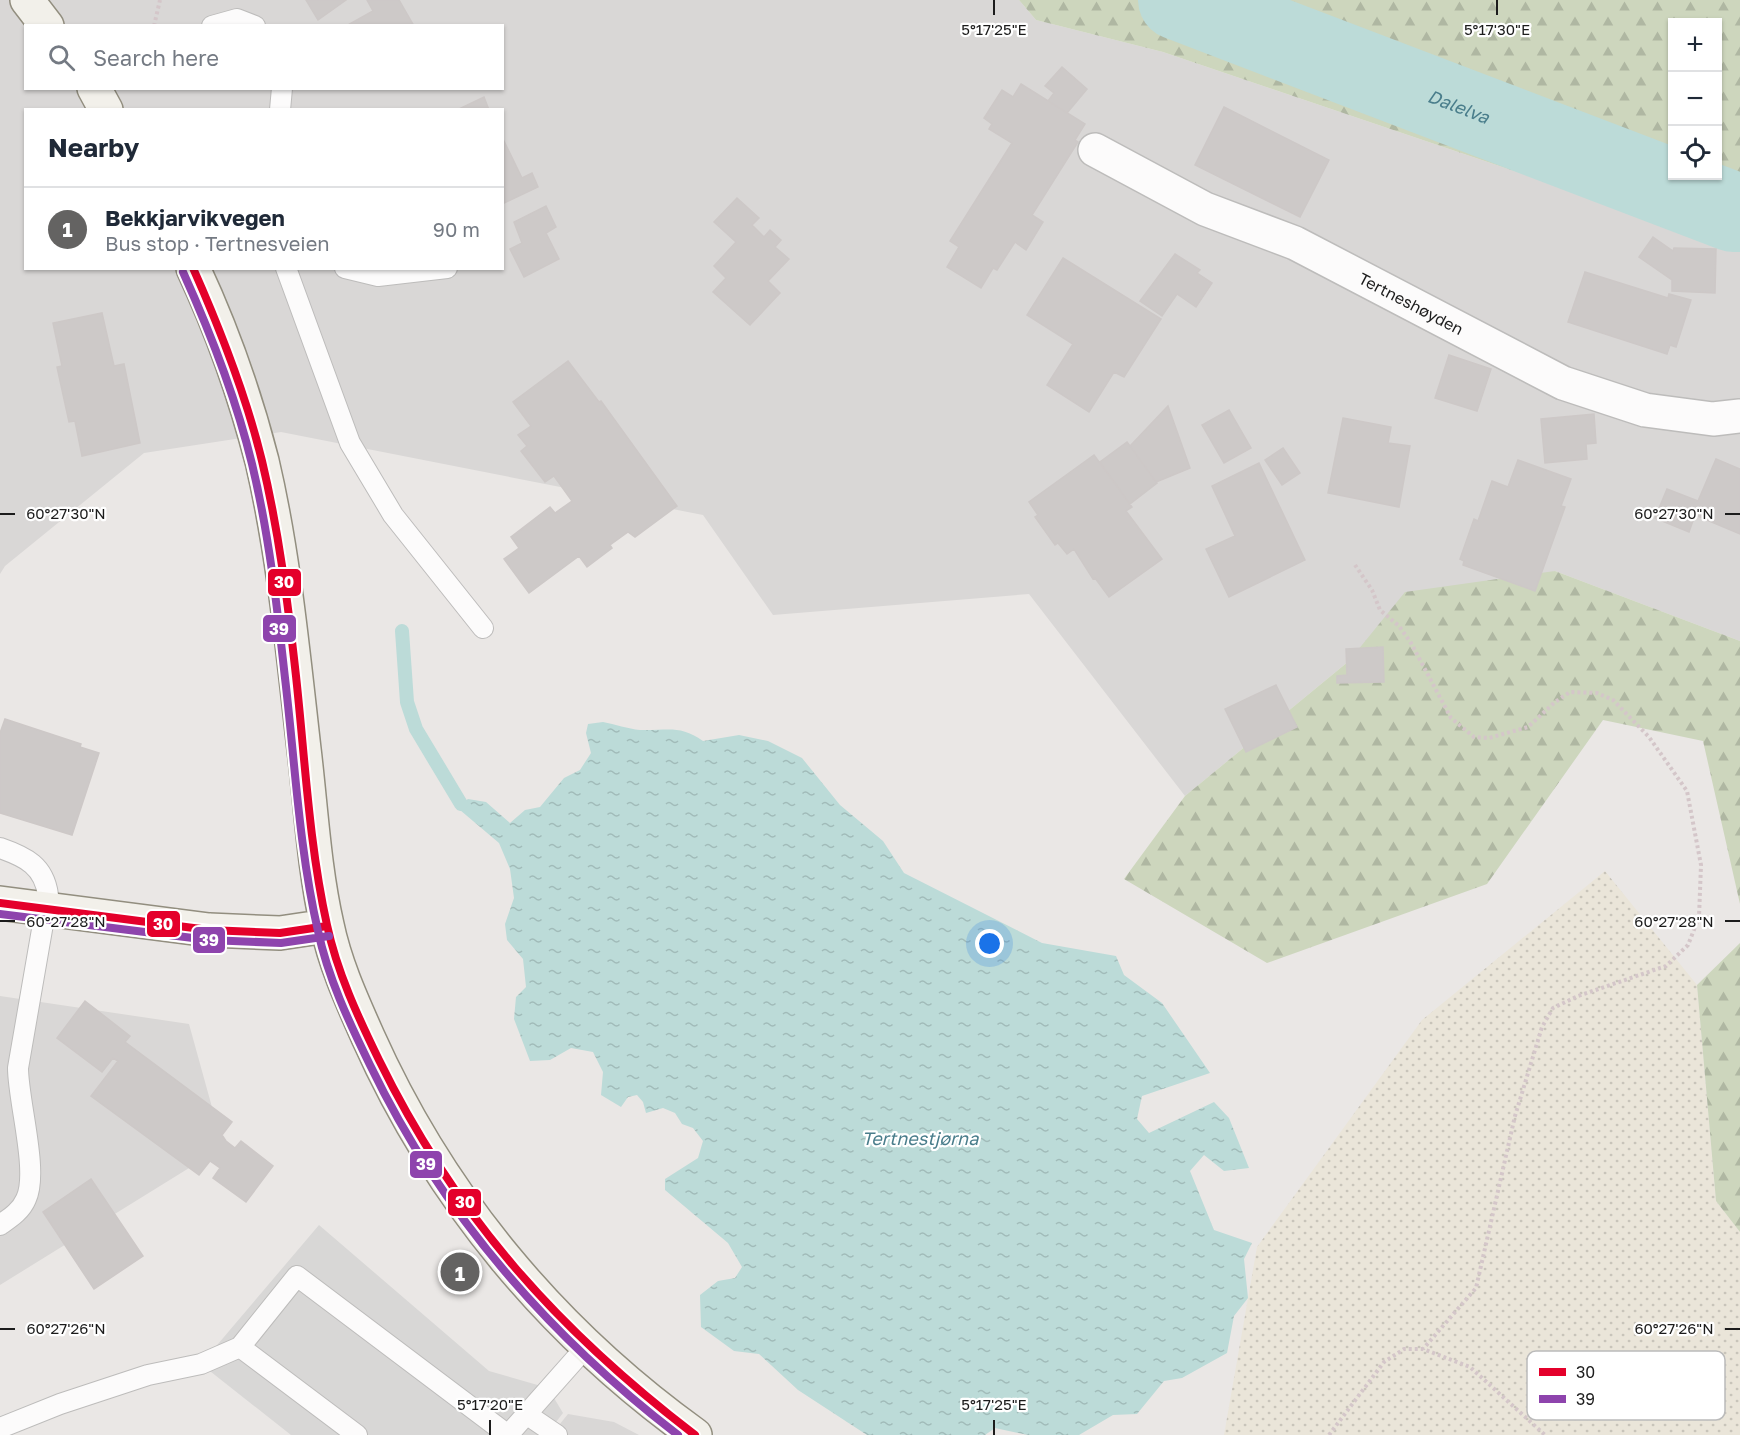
<!DOCTYPE html>
<html lang="en">
<head>
<meta charset="utf-8">
<style>
  :root { --surface:#fff; --page:#f2f2f3; --text:#1f2937; --muted:#747a83; --line:#e0e1e3; --accent:#646362 }
  body { margin:0; font-family:"Golos Text",sans-serif; background:var(--page); color:var(--text) }
  .controls { position:absolute; right:18px; top:18px; display:grid; overflow:hidden; border-radius:0px; box-shadow:0 2px 4px #0004 }
  .controls button { width:54px; height:54px; display:grid; place-items:center; padding:0; border:0; border-bottom:2px solid var(--line); background:var(--surface); color:var(--text); font:30px sans-serif }
  .you { position:absolute; left:990px; top:944px; width:21px; height:21px; margin:-15px; border:4px solid #fff; border-radius:50%; background:#1a73e8; box-shadow:0 0 0 9px #1a73e833 }
  .badge { display:grid; place-items:center; width:39px; height:39px; border-radius:50%; background:var(--accent); color:#fff; font-size:20px; font-weight:700 }
  .pin { position:absolute; translate:-50% -50%; border:3px solid #fff; box-shadow:0 2px 6px #0006 }
  .list { margin:0; padding:0; list-style:none }
  h2 { display:flex; justify-content:space-between; align-items:center; height:78px; margin:0; padding:0 24px; font-size:26px }
  h2 small { font-size:20px; font-weight:400; color:var(--muted) }
  .list li { display:grid; grid-template-columns:39px 1fr auto; gap:18px; align-items:center; box-sizing:border-box; height:84px; padding:0 24px; border-top:2px solid var(--line) }
  .list b { display:block; font-size:22px; white-space:nowrap }
  .list p { margin:0; font-size:20px; white-space:nowrap; color:var(--muted) }
  .list em { font-size:20px; font-style:normal; color:var(--muted) }
  .icon { flex:none; width:33px; height:33px; fill:none; stroke:currentColor; stroke-width:2; stroke-linecap:round; stroke-linejoin:round }
  .map { position:relative; flex:none; width:1740px; height:1435px; overflow:hidden }
  .search { position:absolute; background:var(--surface); box-shadow:0 2px 4px #0004; left:24px; top:24px; width:480px; height:66px; display:flex; align-items:center; gap:15px; box-sizing:border-box; padding:0 21px; border-radius:0px; color:var(--muted); font-size:22px }
  .panel { position:absolute; background:var(--surface); box-shadow:0 2px 4px #0004; left:24px; top:108px; width:480px; height:162px; border-radius:0px }
  .map>svg:first-child { display:block }
</style>
</head>
<body>
<div class="map">
<svg width="1740" height="1435" viewBox="0 0 1740 1435">
  <defs>
    <pattern id="farmland-dots" width="8" height="8" patternUnits="userSpaceOnUse" patternTransform="scale(1.5)"><rect width="8" height="8" fill="#eae5d9"/><path d="M2 2h.1M6 6h.1" fill="none" stroke="#c8c4ba" stroke-width="1.8" stroke-linecap="round"/></pattern>
    <pattern id="forest-firs" width="22" height="20" patternUnits="userSpaceOnUse" patternTransform="scale(1.5)"><rect width="22" height="20" fill="#cdd6bd"/><path d="M5 1l3.5 6h-7zM16 11l3.5 6h-7z" fill="#afb7a2"/></pattern>
    <pattern id="water-ripples" width="26" height="14" patternUnits="userSpaceOnUse" patternTransform="scale(1.5)"><rect width="26" height="14" fill="#bcdbd8"/><path d="M2 4q2-2 4 0t4 0M15 11q2-2 4 0t4 0" fill="none" stroke="#a1bbb9"/></pattern>
  </defs>
  <rect width="100%" height="100%" fill="#eae7e5"/>
  <!-- residential -->
  <path fill="#d9d7d6" fill-rule="evenodd" d="M 0,0 L 1019,0 L 1036,20 L 1163,52 L 1647,216 L 1740,229 L 1740,641 L 1555,571 L 1349,661 L 1185,796 L 1029,594 L 773,615 L 703,515 L 281,432 L 144,453 L 5,566 L 0,574 ZM 26,26 L 502,26 L 502,88 L 26,88 ZM 26,110 L 502,110 L 502,268 L 26,268 Z
    M 0,996 L 189,1024 L 223,1147 L 0,1285 Z
    M 568,1414 L 614,1422 L 639,1435 L 551,1435 Z"/>
  <!-- religious -->
  <path fill="#d8d7d6" d="M 319,1225 L 489,1371 L 548,1388 L 563,1413 L 546,1435 L 291,1435 L 201,1364 Z"/>
  <!-- farmland -->
  <path fill="url(#farmland-dots)" d="M 1605,871 L 1697,985 L 1716,1201 L 1740,1232 L 1740,1435 L 1224,1435 L 1257,1247 L 1422,1020 Z"/>
  <!-- forest -->
  <path fill="url(#forest-firs)" fill-rule="evenodd" d="M 1019,0 L 1740,0 L 1740,229 L 1647,216 L 1163,52 L 1036,20 ZM 1672,22 L 1718,22 L 1718,176 L 1672,176 Z
    M 1555,571 L 1740,641 L 1740,904 L 1703,741 L 1603,720 L 1487,884 L 1267,963 L 1124,879 L 1185,796 L 1349,661 L 1405,592 Z
    M 1740,943 L 1740,1232 L 1716,1201 L 1697,985 Z"/>
  <!-- water -->
  <path fill="url(#water-ripples)" d="M 603,722 C 615,724 628,729 640,730 C 666,731 680,724 703,741 L 739,735 L 768,741 L 802,758 L 840,805 L 883,841 L 904,873 L 1042,943 L 1116,956 L 1124,975 L 1162,1003 L 1210,1073 L 1142,1096 L 1137,1119 L 1149,1133 L 1214,1102 L 1229,1118 L 1249,1168 L 1224,1171 L 1204,1155 L 1190,1171 L 1214,1230 L 1252,1243 L 1244,1259 L 1248,1298 L 1234,1316 L 1227,1353 L 1182,1378 L 1164,1381 L 1137,1414 L 1113,1415 L 1079,1435 L 1028,1435 L 995,1428 L 985,1435 L 867,1435 L 798,1390 L 759,1354 L 734,1351 L 701,1327 L 700,1295 L 718,1281 L 735,1278 L 742,1267 L 728,1243 L 665,1190 L 665,1179 L 698,1158 L 703,1141 L 693,1128 L 682,1124 L 675,1113 L 663,1108 L 646,1113 L 643,1102 L 637,1095 L 628,1097 L 621,1107 L 601,1095 L 603,1072 L 593,1052 L 571,1048 L 550,1060 L 530,1061 L 514,1019 L 516,997 L 526,987 L 523,959 L 507,940 L 505,924 L 514,898 L 510,869 L 499,843 L 460,810 L 461,804 L 468,799 L 486,802 L 510,823 L 525,810 L 540,807 L 564,778 L 580,770 L 591,753 L 586,733 L 588,724 Z"/>
  <g fill="none" stroke-linecap="round" stroke-linejoin="round">
    <!-- stream -->
    <path stroke="#bcdbd8" stroke-width="14" d="M 402,631 L 407,702 L 416,729 L 461,804"/>
    <!-- river -->
    <path stroke="#bcdbd8" stroke-width="80" id="s1" d="M 1178,0 L 1733,212 L 1740,212"/>
  </g>
  <!-- building -->
  <path fill="#cdc9c8" stroke="#cdc8c7" stroke-width="1.5" d="M 306,0 L 346,0 L 318,20 Z
    M 367,0 L 399,0 L 414,26 L 346,26 L 373,11 Z
    M 1062,67 L 1087,89 L 1067,113 L 1048,101 L 1054,93 L 1045,86 Z
    M 1021,84 L 1085,124 L 1075,140 L 1078,142 L 1032,215 L 1043,222 L 1026,250 L 1015,242 L 997,270 L 993,268 L 981,288 L 947,267 L 959,247 L 950,241 L 1012,143 L 989,129 L 992,124 L 984,118 L 1002,90 L 1013,97 Z
    M 484,97 L 489,110 L 457,110 Z
    M 1224,107 L 1329,160 L 1300,217 L 1195,165 Z
    M 502,137 L 522,178 L 532,173 L 538,187 L 502,204 Z
    M 737,198 L 759,218 L 752,225 L 764,237 L 770,230 L 781,240 L 775,247 L 789,259 L 768,281 L 780,293 L 750,325 L 713,292 L 726,278 L 714,266 L 736,242 L 714,222 Z
    M 546,206 L 556,227 L 546,233 L 559,259 L 524,277 L 510,249 L 522,243 L 514,222 Z
    M 1653,237 L 1673,251 L 1674,248 L 1716,249 L 1715,293 L 1672,291 L 1672,280 L 1639,257 Z
    M 1175,254 L 1200,270 L 1197,273 L 1212,283 L 1196,307 L 1177,294 L 1162,316 L 1140,301 Z
    M 1063,258 L 1161,319 L 1124,377 L 1114,372 L 1089,412 L 1047,385 L 1073,344 L 1027,315 Z
    M 1585,272 L 1668,298 L 1669,294 L 1691,300 L 1676,347 L 1670,345 L 1667,354 L 1568,322 Z
    M 102,313 L 114,366 L 124,364 L 140,443 L 82,456 L 75,421 L 69,422 L 57,367 L 62,366 L 53,323 Z
    M 1449,355 L 1491,369 L 1477,411 L 1435,398 Z
    M 568,361 L 599,402 L 601,401 L 677,506 L 635,537 L 628,532 L 610,545 L 612,548 L 587,567 L 579,556 L 529,593 L 504,559 L 519,548 L 511,537 L 550,507 L 555,513 L 572,501 L 554,476 L 545,482 L 521,451 L 527,446 L 518,435 L 531,426 L 513,402 Z
    M 1168,406 L 1190,468 L 1156,482 L 1130,446 Z
    M 1229,410 L 1251,448 L 1224,463 L 1202,425 Z
    M 1594,414 L 1596,443 L 1586,444 L 1587,459 L 1545,463 L 1541,419 Z
    M 1343,418 L 1391,427 L 1388,443 L 1410,446 L 1399,507 L 1328,493 Z
    M 1127,442 L 1157,483 L 1130,504 L 1100,462 Z
    M 1283,448 L 1300,473 L 1282,485 L 1265,460 Z
    M 1094,455 L 1132,507 L 1126,511 L 1162,559 L 1109,597 L 1095,578 L 1093,579 L 1074,549 L 1067,554 L 1058,543 L 1055,545 L 1035,517 L 1038,515 L 1029,502 Z
    M 1716,459 L 1740,469 L 1740,534 L 1695,515 L 1689,532 L 1655,518 L 1667,489 L 1698,501 Z
    M 1518,460 L 1571,479 L 1561,506 L 1565,507 L 1535,591 L 1463,565 L 1464,561 L 1460,559 L 1474,519 L 1478,521 L 1492,481 L 1508,487 Z
    M 1259,463 L 1305,560 L 1229,597 L 1206,549 L 1235,536 L 1212,486 Z
    M 1383,647 L 1384,682 L 1337,683 L 1337,676 L 1347,675 L 1346,649 Z
    M 1276,685 L 1297,727 L 1246,752 L 1225,709 Z
    M 5,719 L 81,744 L 80,747 L 99,753 L 72,835 L 0,813 L 0,733 Z
    M 85,1001 L 130,1036 L 125,1042 L 232,1122 L 222,1135 L 226,1141 L 235,1148 L 241,1141 L 273,1166 L 246,1202 L 213,1178 L 220,1168 L 210,1161 L 199,1175 L 91,1096 L 118,1061 L 113,1058 L 102,1072 L 57,1038 Z
    M 91,1179 L 143,1256 L 94,1289 L 43,1212 Z"/>
  <g fill="none" stroke-linecap="round" stroke-linejoin="round">
    <!-- lane casing -->
    <g stroke="#bdbcbb" stroke-width="22">
      <path id="lane" d="M 212,26 L 237,19 L 255,26
        M 280,110 L 282,88
        M 286,268 L 350,443 L 393,515 L 483,628
        M 345,268 L 378,276 L 447,268
        M 0,848 C 26,857 44,866 48,895 L 18,1068 C 18,1101 39,1172 26,1199 C 21,1211 10,1218 0,1225
        M 240,1347 L 297,1276 L 508,1435
        M 526,1414 L 557,1435
        M 0,1428 L 60,1404 L 148,1375 L 201,1364 L 240,1347 L 357,1435
        M 508,1435 L 586,1347"/>
    </g>
    <!-- street casing -->
    <g stroke="#bdbcbb" stroke-width="36">
      <g id="street">
        <path id="s2" d="M 1095,150 L 1205,209 L 1295,243 L 1563,383 L 1645,410 L 1713,419 L 1740,416"/>
      </g>
    </g>
    <!-- secondary casing -->
    <g stroke="#928e7f" stroke-width="36">
      <path id="secondary" d="M 27,0 L 47,26
        M 94,88 L 106,110
        M 193,268 C 222,330 245,395 262,461 C 284,555 293,653 304,749 C 311,807 314,868 327,925 C 335,964 352,1001 368,1037 C 440,1198 552,1332 695,1435
        M 0,903 L 209,930 L 280,933 L 327,926"/>
    </g>
    <!-- path -->
    <path stroke="#d4c6c9" stroke-width="4" stroke-dasharray="3 3" stroke-linecap="butt" d="M 154,26 L 160,0
      M 1355,565 L 1372,590 L 1380,610 L 1399,626 L 1411,643 L 1451,718 L 1474,737 L 1489,738 L 1528,727 L 1555,702 L 1570,692 L 1597,693 L 1613,700 L 1649,737 L 1687,791 L 1701,865 L 1699,917 L 1688,945 L 1666,966 L 1578,996 L 1553,1008 L 1542,1027 L 1515,1116 L 1476,1288 L 1423,1349
      M 1329,1435 L 1384,1362 L 1404,1349 L 1423,1349 L 1470,1367 L 1545,1435"/>
    <!-- lane -->
    <use href="#lane" stroke="#fcfbfb" stroke-width="20"/>
    <!-- street -->
    <use href="#street" stroke="#fcfbfb" stroke-width="33"/>
    <!-- secondary -->
    <use href="#secondary" stroke="#f2f0ea" stroke-width="33"/>
    <!-- bus-1 casing -->
    <g stroke="#fff" stroke-width="12">
      <path id="bus-1" d="M 193,268 C 221,331 246,395 262,461 C 279,532 288,604 296,676 C 305,759 309,844 327,925 C 337,972 358,1017 379,1060 C 456,1217 558,1330 695,1435
        M 0,903 L 209,930 L 280,933 L 327,926"/>
    </g>
    <!-- bus-2 casing -->
    <g stroke="#fff" stroke-width="12">
      <path id="bus-2" d="M 183,272 C 211,334 236,398 252,464 C 269,534 277,606 285,678 C 295,762 299,849 318,931 C 328,978 349,1022 370,1065 C 442,1214 548,1335 678,1435
        M 0,914 L 209,940 L 281,943 L 329,936"/>
    </g>
    <!-- bus-1 -->
    <use href="#bus-1" stroke="#e4002b" stroke-width="8"/>
    <!-- bus-2 -->
    <use href="#bus-2" stroke="#8e44ad" stroke-width="8"/>
  </g>
  <!-- ticks -->
  <path fill="none" stroke="#1c1c1c" stroke-width="2" d="M 994,0 L 994,15M 1497,0 L 1497,15M 0,514 L 15,514M 1725,514 L 1740,514M 0,921 L 15,921M 1725,921 L 1740,921M 0,1329 L 15,1329M 1725,1329 L 1740,1329M 490,1420 L 490,1435M 994,1420 L 994,1435"/>
  <g text-anchor="middle" stroke-width="4.5" stroke-linejoin="round" paint-order="stroke">
    <!-- street labels -->
    <g font-size="16" fill="#1c1c1c" stroke="#fff">
      <text dy="6" stroke="none"><textPath href="#s2" startOffset="352">Tertneshøyden</textPath></text>
    </g>
    <!-- water labels -->
    <g font-size="18" font-style="italic" fill="#497d8b" stroke="#fff">
      <text dy="6" stroke="none"><textPath href="#s1" startOffset="300">Dalelva</textPath></text>
      <text x="920" y="1145">Tertnestjørna</text>
    </g>
  </g>
  <!-- legend -->
  <rect x="1527" y="1351" width="198" height="69" rx="9" fill="#fff" stroke="#bbb" stroke-width="1.5"/>
  <rect x="1539" y="1368" width="27" height="8" fill="#e4002b"/>
  <rect x="1539" y="1395" width="27" height="8" fill="#8e44ad"/>
  <g font-size="16" fill="#1c1c1c">
    <text x="1576" y="1378">30</text>
    <text x="1576" y="1405">39</text>
  </g>
  <g font-size="15" text-anchor="middle" fill="#1c1c1c" stroke="#fff" stroke-width="4.5" stroke-linejoin="round" paint-order="stroke">
    <text x="994" y="35">5°17'25"E</text>
    <text x="1497" y="35">5°17'30"E</text>
    <text x="66" y="519">60°27'30"N</text>
    <text x="1674" y="519">60°27'30"N</text>
    <text x="66" y="927">60°27'28"N</text>
    <text x="1674" y="927">60°27'28"N</text>
    <text x="66" y="1334">60°27'26"N</text>
    <text x="1674" y="1334">60°27'26"N</text>
    <text x="490" y="1410">5°17'20"E</text>
    <text x="994" y="1410">5°17'25"E</text>
  </g>
  <g stroke="#fff" stroke-width="2">
    <rect x="267" y="568" width="35" height="29" rx="6" fill="#e4002b"/>
    <rect x="262" y="614" width="35" height="29" rx="6" fill="#8e44ad"/>
    <rect x="146" y="910" width="35" height="28" rx="6" fill="#e4002b"/>
    <rect x="192" y="926" width="34" height="28" rx="6" fill="#8e44ad"/>
    <rect x="409" y="1150" width="34" height="29" rx="6" fill="#8e44ad"/>
    <rect x="447" y="1188" width="35" height="29" rx="6" fill="#e4002b"/>
  </g>
  <g font-size="16" text-anchor="middle" font-weight="bold" fill="#fff">
    <text x="284" y="588">30</text>
    <text x="279" y="635">39</text>
    <text x="163" y="930">30</text>
    <text x="209" y="946">39</text>
    <text x="426" y="1170">39</text>
    <text x="465" y="1208">30</text>
  </g>
</svg>
<div class="controls">
<button>+</button>
<button>−</button>
<button><svg class="icon" aria-label="locate" viewBox="0 0 24 24"><circle cx="12" cy="12" r="6"/><path d="M12 2v4M12 18v4M2 12h4M18 12h4"/></svg></button>
</div>
<div class="you"></div>
<div class="pin badge" style="left:460px;top:1272px">1</div>
<div class="search"><svg class="icon" aria-label="search" viewBox="0 0 24 24"><circle cx="10" cy="10" r="6"/><path d="M15 15l6 6"/></svg>Search here</div>
<section class="panel">
<h2>Nearby<small></small></h2>
<ul class="list">
<li><span class="badge">1</span><div><b>Bekkjarvikvegen</b><p>Bus stop · Tertnesveien</p></div><em>90 m</em></li>
</ul>
</section>
</div>
</body>
</html>
